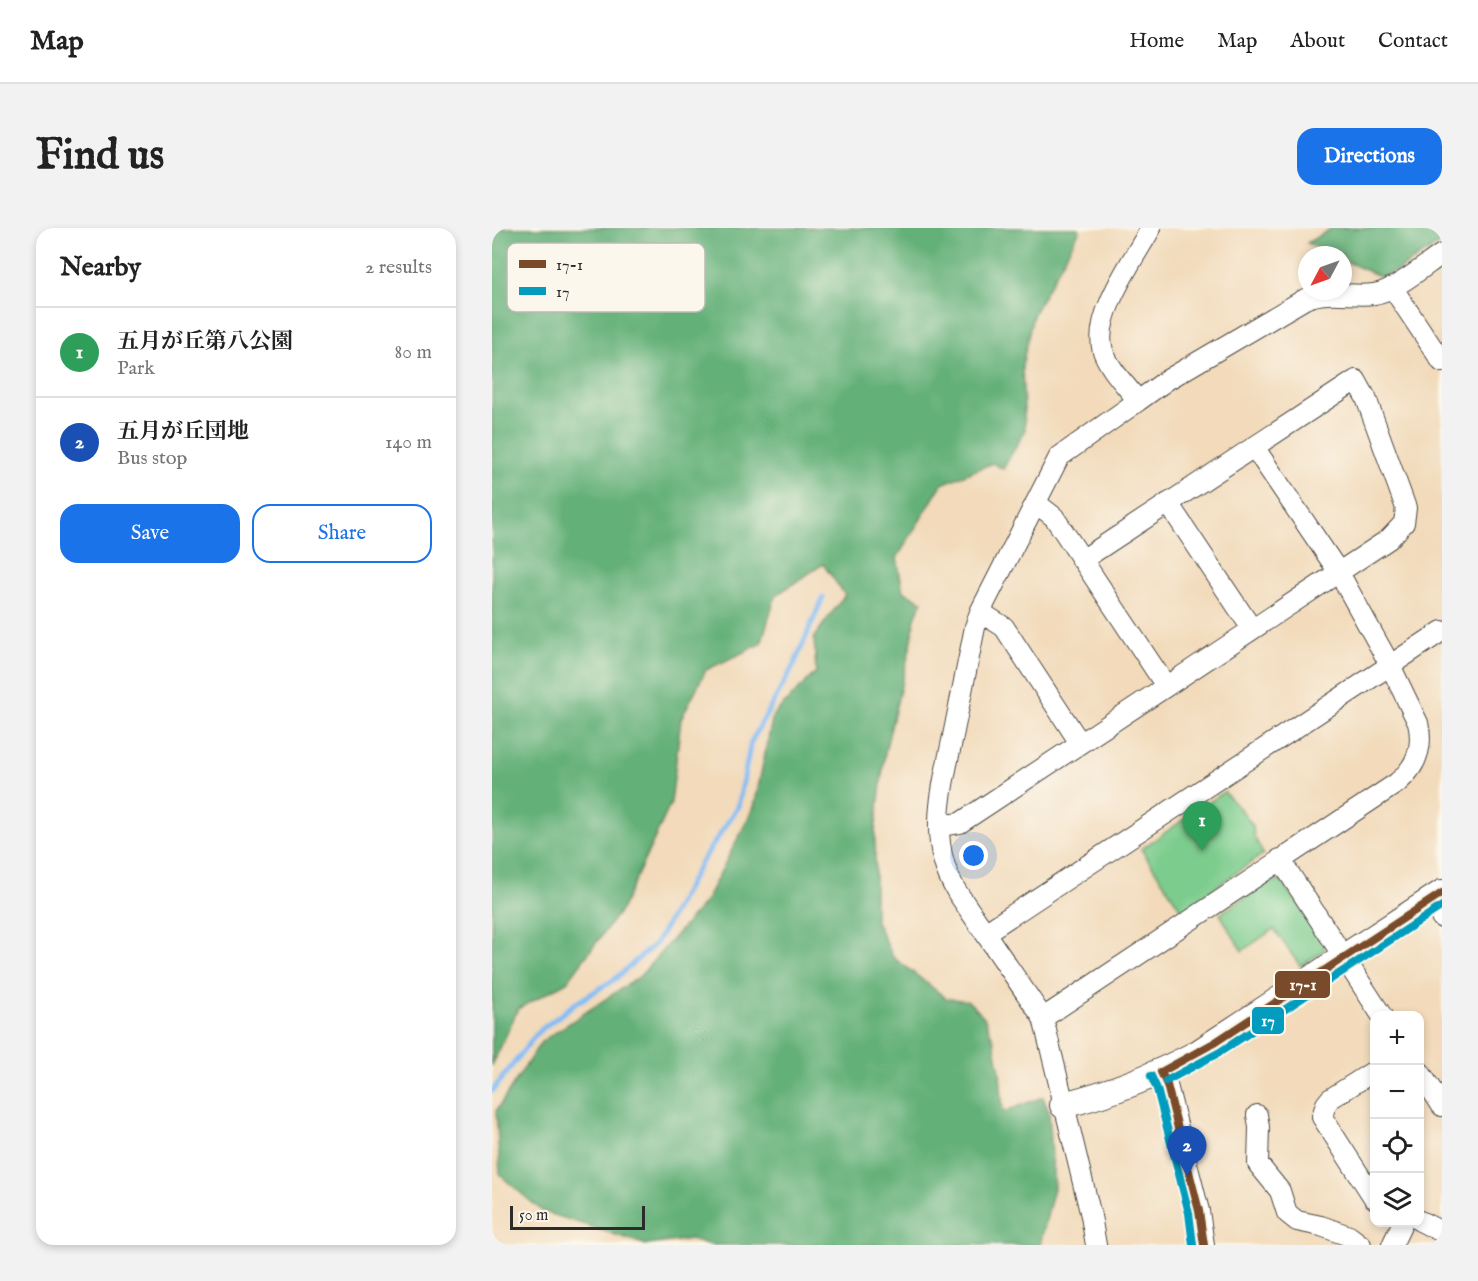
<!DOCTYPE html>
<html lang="en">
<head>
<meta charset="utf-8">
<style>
  :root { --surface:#fff; --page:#f2f2f2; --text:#222; --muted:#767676; --line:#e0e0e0; --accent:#1a73e8 }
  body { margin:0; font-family:"IM FELL English","Noto Serif JP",serif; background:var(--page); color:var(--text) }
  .controls { position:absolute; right:18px; bottom:18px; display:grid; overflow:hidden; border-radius:12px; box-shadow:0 3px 9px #0003 }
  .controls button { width:54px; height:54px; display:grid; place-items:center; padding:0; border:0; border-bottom:2px solid var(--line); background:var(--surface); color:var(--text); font:30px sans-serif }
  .compass { position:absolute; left:806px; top:18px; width:54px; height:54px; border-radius:50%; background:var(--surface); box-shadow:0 3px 9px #0003; rotate:229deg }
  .scale { position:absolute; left:18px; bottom:15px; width:135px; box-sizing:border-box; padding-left:6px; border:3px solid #2b2b2b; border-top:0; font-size:16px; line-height:21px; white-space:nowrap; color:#2b2b2b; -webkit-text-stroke:4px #fbf7ec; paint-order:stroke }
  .you { position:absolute; left:482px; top:628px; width:21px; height:21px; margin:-15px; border:4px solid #fff; border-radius:50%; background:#1a73e8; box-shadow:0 0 0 9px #1a73e833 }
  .badge { display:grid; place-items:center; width:39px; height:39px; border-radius:50%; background:var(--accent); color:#fff; font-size:20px; font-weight:700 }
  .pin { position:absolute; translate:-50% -50px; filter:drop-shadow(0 2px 3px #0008) }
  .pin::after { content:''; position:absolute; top:32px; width:21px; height:18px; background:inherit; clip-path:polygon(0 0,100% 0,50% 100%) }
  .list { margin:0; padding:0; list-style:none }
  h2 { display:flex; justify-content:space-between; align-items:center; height:78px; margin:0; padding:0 24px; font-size:26px }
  h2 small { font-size:20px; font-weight:400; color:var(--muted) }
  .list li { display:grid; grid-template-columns:39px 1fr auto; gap:18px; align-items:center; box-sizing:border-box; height:90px; padding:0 24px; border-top:2px solid var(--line) }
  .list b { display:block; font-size:22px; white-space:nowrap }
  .list p { margin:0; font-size:20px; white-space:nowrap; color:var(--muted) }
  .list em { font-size:20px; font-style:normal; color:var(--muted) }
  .actions { display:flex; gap:12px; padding:18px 24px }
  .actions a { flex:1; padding:14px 0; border:2px solid var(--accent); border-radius:18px; text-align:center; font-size:21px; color:var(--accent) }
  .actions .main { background:var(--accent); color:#fff }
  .icon { flex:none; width:33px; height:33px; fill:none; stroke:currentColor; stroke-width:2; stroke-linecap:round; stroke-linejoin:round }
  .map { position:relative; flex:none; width:950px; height:1017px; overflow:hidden; border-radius:18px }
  header { display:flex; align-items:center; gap:36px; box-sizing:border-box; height:84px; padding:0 30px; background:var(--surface); border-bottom:2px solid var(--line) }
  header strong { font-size:28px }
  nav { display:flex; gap:33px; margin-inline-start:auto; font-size:21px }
  .intro { display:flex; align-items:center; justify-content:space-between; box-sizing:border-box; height:144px; padding:0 36px }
  h1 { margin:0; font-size:42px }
  .button { padding:15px 27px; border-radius:18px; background:var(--accent); color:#fff; font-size:21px; font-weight:700 }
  main { display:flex; gap:36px; padding:0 36px }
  aside { flex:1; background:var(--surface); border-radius:18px; box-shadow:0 3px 9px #0003 }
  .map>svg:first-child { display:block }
</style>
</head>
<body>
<header>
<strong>Map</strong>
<nav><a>Home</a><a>Map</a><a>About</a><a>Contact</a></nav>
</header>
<div class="intro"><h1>Find us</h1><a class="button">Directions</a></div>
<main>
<aside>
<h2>Nearby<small>2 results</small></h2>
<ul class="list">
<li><span class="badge" style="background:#2e9e5b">1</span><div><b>五月が丘第八公園</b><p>Park</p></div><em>80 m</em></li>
<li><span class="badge" style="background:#1a4fb4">2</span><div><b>五月が丘団地</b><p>Bus stop</p></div><em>140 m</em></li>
</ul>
<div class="actions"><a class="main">Save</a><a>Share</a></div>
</aside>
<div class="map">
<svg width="950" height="1017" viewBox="0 0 950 1017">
  <rect width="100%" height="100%" fill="#fbf7ec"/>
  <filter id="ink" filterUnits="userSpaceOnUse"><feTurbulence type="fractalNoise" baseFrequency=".0167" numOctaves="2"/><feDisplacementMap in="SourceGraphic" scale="12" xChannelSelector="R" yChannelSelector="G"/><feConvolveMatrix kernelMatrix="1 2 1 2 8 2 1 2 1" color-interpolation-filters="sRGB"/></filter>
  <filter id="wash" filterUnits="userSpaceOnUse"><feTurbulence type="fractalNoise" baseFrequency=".008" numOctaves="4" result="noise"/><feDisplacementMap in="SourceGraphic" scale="24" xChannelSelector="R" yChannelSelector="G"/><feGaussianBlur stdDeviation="1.35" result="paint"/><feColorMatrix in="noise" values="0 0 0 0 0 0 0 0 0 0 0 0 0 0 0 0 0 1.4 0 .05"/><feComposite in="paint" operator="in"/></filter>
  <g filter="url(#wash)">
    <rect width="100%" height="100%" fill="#f2daba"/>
    <!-- green -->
    <path fill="#7bcc8d" stroke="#537c5c" stroke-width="1.5" d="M 732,564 L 750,583 L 761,598 L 762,608 L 771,626 L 703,674 L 703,678 L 692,686 L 649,621 Z
      M 779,652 L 790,654 L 833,714 L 832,723 L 808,738 L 782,701 L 750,723 L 728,686 Z"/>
    <!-- forest -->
    <path fill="#64b078" stroke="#486e52" stroke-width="1.5" d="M 0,0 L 587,0 L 588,2 L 541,87 L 530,138 L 533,203 L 511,241 L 501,235 L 450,256 L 405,330 L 411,363 L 430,373 L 423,390 L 420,412 L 393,524 L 383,604 L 383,691 L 401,729 L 454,770 L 476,773 L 492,789 L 502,813 L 508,844 L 511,884 L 551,869 L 557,884 L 562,960 L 548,1017 L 219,1017 L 199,1011 L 155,1017 L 50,983 L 8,947 L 4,883 L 49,814 L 148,748 L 213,674 L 262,579 L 281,487 L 324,444 L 322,409 L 353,367 L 331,336 L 284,367 L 269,416 L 214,442 L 189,491 L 179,575 L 130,680 L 75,754 L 26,781 L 0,838 Z
      M 840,0 L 950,0 L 950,14 L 905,43 L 889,49 L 851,32 L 851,27 L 841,27 L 815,15 Z"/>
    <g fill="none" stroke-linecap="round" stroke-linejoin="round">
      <!-- stream -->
      <path stroke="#82bcf4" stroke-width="5" d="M 0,863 L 46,804 L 81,777 L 123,751 L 165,714 L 208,636 L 246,579 L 259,514 L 302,437 L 331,369"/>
    </g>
  </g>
  <g filter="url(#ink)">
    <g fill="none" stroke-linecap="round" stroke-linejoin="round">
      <!-- minor casing -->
      <g stroke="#494540" stroke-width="22">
        <path id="minor" d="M 659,0 C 642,31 600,88 611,123 C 618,142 634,157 646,173 L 675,152 L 813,71 C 836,61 859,69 882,66 C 903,63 932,38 950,26
          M 900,59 L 950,134
          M 544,275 L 562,289 L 674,458
          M 676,275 L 760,401
          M 488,384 L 512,399 L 588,515
          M 447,598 L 468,595 L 897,311 L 912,295 L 914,280 L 874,170 L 864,152 L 590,332
          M 788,631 L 890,788
          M 938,673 L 950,690
          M 493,705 L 950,403
          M 551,790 L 905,555 C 924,539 932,520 926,495 L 898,437 L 846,343 L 762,219
          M 882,843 L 838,871 L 834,876 L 830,889 L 882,970
          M 669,844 L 675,857 L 707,983 L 712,1017
          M 928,844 L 950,878
          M 765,887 L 767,899 L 766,936 L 788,963 L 795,985 L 805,993 L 829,998 L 857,1008 L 869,1017
          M 928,993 L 950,1004
          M 604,1017 L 599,988 L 551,790 L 465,664 C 433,612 451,559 462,503 C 469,469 476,434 483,399 L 488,384 L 567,229 L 646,173
          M 900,1017 L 911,994"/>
      </g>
      <!-- tertiary casing -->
      <g stroke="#494540" stroke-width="28">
        <path id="tertiary" d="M 571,877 C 619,865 663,848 706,825 L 950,665"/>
      </g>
      <!-- minor -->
      <use href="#minor" stroke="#fff" stroke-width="20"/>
      <!-- tertiary -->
      <use href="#tertiary" stroke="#fff" stroke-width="26"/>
      <!-- bus-1 casing -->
      <g stroke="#fbf7ec" stroke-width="12">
        <path id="bus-1" d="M 669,844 L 722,815 L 950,665
          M 669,844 L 675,857 L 707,983 L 712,1017"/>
      </g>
      <!-- bus-2 casing -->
      <g stroke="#fbf7ec" stroke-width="12">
        <path id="bus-2" d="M 659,848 L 665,861 L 697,985 L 701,1017
          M 674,853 L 728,824 L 950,678"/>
      </g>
      <!-- bus-1 -->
      <use href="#bus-1" stroke="#7a4b2a" stroke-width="8"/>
      <!-- bus-2 -->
      <use href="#bus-2" stroke="#049cbe" stroke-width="8"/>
    </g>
  </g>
  <!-- legend -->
  <rect x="15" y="15" width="198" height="69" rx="9" fill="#fbf7ec" stroke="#bdbab2" stroke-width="1.5"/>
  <rect x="27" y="32" width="27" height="8" fill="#7a4b2a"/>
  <rect x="27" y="59" width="27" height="8" fill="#049cbe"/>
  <g font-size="16" fill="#2b2b2b">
    <text x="64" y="42">17-1</text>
    <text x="64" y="69">17</text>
  </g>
  <g stroke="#fbf7ec" stroke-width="2">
    <rect x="782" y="742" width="57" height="29" rx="6" fill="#7a4b2a"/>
    <rect x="759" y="778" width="34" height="29" rx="6" fill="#049cbe"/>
  </g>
  <g font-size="16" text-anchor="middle" font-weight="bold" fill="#fff">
    <text x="811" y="762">17-1</text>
    <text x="776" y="798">17</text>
  </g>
</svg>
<div class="controls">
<button>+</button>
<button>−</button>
<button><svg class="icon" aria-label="locate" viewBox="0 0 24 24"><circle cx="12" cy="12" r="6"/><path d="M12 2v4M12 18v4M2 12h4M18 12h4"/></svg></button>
<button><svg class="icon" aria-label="layers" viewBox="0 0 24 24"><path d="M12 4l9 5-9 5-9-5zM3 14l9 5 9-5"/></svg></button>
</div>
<svg class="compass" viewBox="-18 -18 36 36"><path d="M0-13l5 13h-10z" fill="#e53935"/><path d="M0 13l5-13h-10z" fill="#767676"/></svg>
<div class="scale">50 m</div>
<div class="you"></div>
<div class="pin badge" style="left:710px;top:623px;background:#2e9e5b">1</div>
<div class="pin badge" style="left:695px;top:948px;background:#1a4fb4">2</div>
</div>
</main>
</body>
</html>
